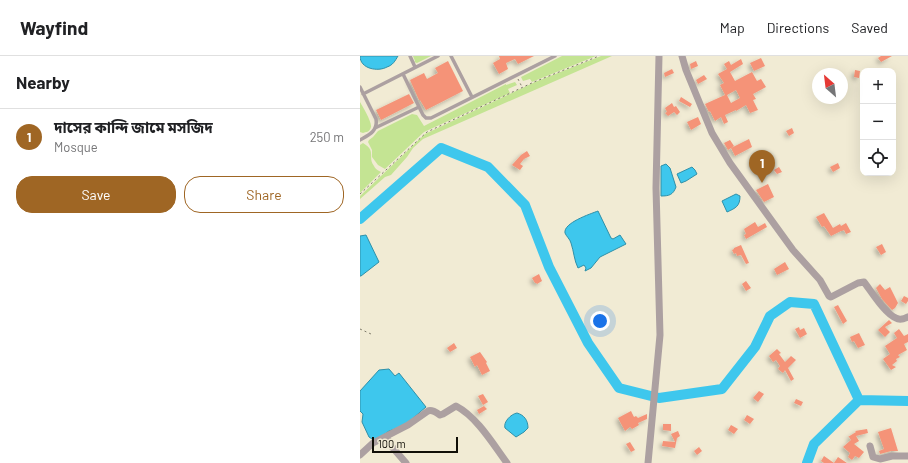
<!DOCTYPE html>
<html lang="en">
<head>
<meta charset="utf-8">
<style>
  :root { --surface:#fff; --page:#f6f6f6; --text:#202124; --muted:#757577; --line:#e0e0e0; --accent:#9f6624 }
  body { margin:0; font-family:Barlow,"Noto Sans Bengali",sans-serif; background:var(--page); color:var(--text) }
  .controls { position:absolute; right:12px; top:12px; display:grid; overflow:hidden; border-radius:8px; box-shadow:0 4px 16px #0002 }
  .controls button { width:36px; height:36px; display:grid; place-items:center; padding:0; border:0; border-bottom:1px solid var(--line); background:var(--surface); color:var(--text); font:20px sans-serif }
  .compass { position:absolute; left:452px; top:12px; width:36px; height:36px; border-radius:50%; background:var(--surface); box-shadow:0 4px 16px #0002; rotate:332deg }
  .scale { position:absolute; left:12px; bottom:10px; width:86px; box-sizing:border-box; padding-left:4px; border:2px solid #110f07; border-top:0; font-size:11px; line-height:14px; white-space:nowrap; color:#110f07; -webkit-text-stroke:3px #f1ebd4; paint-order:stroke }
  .you { position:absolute; left:240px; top:265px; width:14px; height:14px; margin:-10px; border:3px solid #fff; border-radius:50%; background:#1a73e8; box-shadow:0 0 0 6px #1a73e833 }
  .badge { display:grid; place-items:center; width:26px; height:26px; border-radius:50%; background:var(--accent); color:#fff; font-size:13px; font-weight:700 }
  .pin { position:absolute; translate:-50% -33px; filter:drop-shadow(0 1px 2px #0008) }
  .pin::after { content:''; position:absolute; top:21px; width:14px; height:12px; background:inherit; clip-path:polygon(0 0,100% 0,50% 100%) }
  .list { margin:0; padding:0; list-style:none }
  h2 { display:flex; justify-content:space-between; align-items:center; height:52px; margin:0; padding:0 16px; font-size:17px }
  h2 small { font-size:13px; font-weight:400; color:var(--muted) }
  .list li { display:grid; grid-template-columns:26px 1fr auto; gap:12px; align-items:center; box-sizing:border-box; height:56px; padding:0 16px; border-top:1px solid var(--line) }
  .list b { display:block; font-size:15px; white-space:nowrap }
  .list p { margin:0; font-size:13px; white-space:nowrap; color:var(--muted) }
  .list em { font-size:13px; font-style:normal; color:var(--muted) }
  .actions { display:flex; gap:8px; padding:12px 16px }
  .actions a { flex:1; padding:9px 0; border:1px solid var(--accent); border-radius:16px; text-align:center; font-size:14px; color:var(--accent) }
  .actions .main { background:var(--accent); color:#fff }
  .icon { flex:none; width:22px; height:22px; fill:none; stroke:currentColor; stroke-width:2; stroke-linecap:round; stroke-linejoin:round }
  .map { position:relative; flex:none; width:548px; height:407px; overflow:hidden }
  header { display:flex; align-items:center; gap:24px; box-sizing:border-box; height:56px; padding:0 20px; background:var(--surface); border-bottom:1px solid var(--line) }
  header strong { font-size:19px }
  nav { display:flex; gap:22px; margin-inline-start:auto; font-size:14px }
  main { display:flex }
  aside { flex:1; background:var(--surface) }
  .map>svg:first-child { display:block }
</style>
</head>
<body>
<header>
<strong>Wayfind</strong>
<nav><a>Map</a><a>Directions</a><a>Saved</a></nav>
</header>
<main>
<aside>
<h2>Nearby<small></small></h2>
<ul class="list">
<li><span class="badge">1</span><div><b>দাসের কান্দি জামে মসজিদ</b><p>Mosque</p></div><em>250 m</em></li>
</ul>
<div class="actions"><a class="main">Save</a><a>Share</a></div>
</aside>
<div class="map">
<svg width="548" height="407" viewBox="0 0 548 407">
  <defs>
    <filter id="shadow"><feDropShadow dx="-2.5" dy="2.5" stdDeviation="2" flood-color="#0004"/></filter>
  </defs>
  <rect width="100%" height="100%" fill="#f1ebd4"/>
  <!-- green -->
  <path fill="#c4e493" d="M 53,0 L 71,0 L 57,7 L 54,6 L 55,5 Z
    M 202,0 L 236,0 L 172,26 L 170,23 L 163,25 L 161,21 Z
    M 241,0 L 252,0 L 63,83 L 53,92 L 47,101 L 31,119 L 25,121 L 0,143 L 0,140 L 65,78 L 175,26 Z
    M 155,26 L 157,29 L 148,33 L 150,37 L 64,76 L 25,113 L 18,109 L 12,101 L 12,94 L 8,86 L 9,84 L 13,81 L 18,75 L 52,58 L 57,59 L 64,70 L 146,28 L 146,29 Z
    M 0,46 C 3,51 12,66 11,71 C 10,74 9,75 7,76 L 6,76 L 3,77 L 0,76 Z
    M 3,87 C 17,95 7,101 14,110 C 15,113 19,115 21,116 L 0,137 L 0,89 Z"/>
  <!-- water -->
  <path fill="#3ec7ed" stroke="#3090a8" d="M 0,0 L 38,0 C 35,5 33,9 27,11 C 18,16 0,13 0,0 Z
    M 306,108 L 310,112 L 316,131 C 313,139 309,140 301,140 L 301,110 Z
    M 332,111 L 335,114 L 337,118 L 326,125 L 321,127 L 317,118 Z
    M 376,138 L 380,140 C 380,150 376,152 367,156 L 362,145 Z
    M 238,155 L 251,182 L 253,183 L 260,179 L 266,188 L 240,201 L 231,212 L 225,215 L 226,212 L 224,209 L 218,212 C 214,204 214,196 211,187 C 210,183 206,180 205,177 C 203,167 230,158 238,155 Z
    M 6,179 L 19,206 L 1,220 L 0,220 L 0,180 Z
    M 29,313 L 35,320 L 39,317 L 66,351 L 44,370 L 29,375 L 15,385 L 9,381 L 2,366 L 3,358 L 0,355 L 0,335 L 19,314 Z
    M 157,357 C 164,359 168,364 168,372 L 164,376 L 156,381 L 145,372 C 143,366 151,358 157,357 Z"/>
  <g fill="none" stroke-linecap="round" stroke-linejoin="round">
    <!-- river -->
    <path stroke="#3ec7ed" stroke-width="10" d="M 0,163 L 81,92 L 128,111 L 165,149 L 189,211 L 228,287 L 259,332 L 299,342 L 362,333 L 395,291 L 410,260 L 430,246 L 454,248 L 499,344
      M 447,407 L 454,388 L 499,344 L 548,345"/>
  </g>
  <!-- building -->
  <path fill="#f59378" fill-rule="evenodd" filter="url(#shadow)" d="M 139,0 L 174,0 L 158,8 L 155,3 L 146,7 L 148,13 L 139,18 L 133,7 L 140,3 Z
    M 521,0 L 532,0 L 521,6 L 518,2 Z
    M 401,2 L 405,10 L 394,15 L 390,7 Z
    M 381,3 L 383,8 L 370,16 L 375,25 L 392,16 L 397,25 L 401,23 L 406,31 L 393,38 L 396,43 L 393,44 L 398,54 L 390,57 L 386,49 L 376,55 L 376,54 L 365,59 L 368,66 L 364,68 L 361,61 L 355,65 L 350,55 L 349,56 L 345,48 L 365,39 L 360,29 L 364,27 L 358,18 L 367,13 L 364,8 L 369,5 L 371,9 ZM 376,34 L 380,42 L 371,47 L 367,39 Z
    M 88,5 L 103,35 L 66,54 L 60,44 L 59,44 L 50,24 L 64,17 L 67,23 L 78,17 L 75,12 Z
    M 336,5 L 338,10 L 331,13 L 330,8 Z
    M 312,13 L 314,17 L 305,21 L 304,17 Z
    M 495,14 L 500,15 L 499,22 L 494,21 Z
    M 344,19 L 347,23 L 338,28 L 336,24 Z
    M 49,38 L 54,47 L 21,64 L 16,54 Z
    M 321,41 L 332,48 L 330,51 L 319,45 Z
    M 312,47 L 314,51 L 316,50 L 320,56 L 317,59 L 314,56 L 308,60 L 305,57 L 307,56 L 305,52 Z
    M 338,61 L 341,68 L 331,74 L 327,66 Z
    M 432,72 L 434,77 L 429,80 L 426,75 Z
    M 389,83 L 392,91 L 375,100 L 371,92 Z
    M 370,84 L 374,90 L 368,94 L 364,87 Z
    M 167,95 L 170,100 L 164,103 L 160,108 L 163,110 L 160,114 L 152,109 L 161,99 Z
    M 478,107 L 480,112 L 473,116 L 470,111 Z
    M 419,111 L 422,116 L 417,118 L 414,114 Z
    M 408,128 L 414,141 L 404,146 L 396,134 Z
    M 464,157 L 473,172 L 480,168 L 481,170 L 486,167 L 491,176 L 486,178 L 484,174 L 482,175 L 481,175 L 471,180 L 464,170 L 462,171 L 456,161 Z
    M 395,166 L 398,171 L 405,167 L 407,171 L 386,183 L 384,179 L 386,178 L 384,173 Z
    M 522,188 L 526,196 L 521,199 L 516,191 Z
    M 381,189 L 389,207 L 386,208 L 381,199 L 377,200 L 376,197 L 374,198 L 372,194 L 374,193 L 374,192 Z
    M 425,206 L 429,213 L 417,219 L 414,213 Z
    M 179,218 L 182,225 L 177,228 L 176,227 L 175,227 L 172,222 Z
    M 386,225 L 391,232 L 386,235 L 382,228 Z
    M 520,228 L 525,234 L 530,231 L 538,247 L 535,252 L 532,254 L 522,243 L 516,232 Z
    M 544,240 L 548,242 L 548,245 L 546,248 L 541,245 Z
    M 478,249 L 487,265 L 483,268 L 474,251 Z
    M 529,264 L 532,267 L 525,271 L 530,276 L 525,281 L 518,274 Z
    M 439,271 L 440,274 L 444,272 L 447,278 L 440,282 L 435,273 Z
    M 539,273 L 544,280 L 548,278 L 548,286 L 544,288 L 547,294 L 538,299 L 540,301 L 536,303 L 537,305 L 532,309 L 536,311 L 531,314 L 523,303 L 530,298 L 525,290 L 537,282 L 534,277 Z
    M 499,277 L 505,289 L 498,292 L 494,285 L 492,286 L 490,281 Z
    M 94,287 L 97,292 L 90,296 L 87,292 Z
    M 417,293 L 421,297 L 419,298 L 425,306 L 431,300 L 436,304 L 428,312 L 434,323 L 431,325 L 425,314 L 423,317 L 418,313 L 420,310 L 416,304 L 413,306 L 409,300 Z
    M 120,296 L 127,306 L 126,307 L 130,315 L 122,319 L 117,309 L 115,311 L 110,301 Z
    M 399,335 L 404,338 L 398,346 L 393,342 Z
    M 123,338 L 128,346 L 123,349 L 118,340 Z
    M 436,343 L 443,346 L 441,350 L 434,347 Z
    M 124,350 L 127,353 L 119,358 L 117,354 Z
    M 271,355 L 274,361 L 276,360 L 278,362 L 287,358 L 287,363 L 278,367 L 279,369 L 272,373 L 270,371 L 265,375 L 258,362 Z
    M 387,359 L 394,363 L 390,368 L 384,364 Z
    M 303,368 L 311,368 L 311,375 L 303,374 Z
    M 371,369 L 378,373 L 374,378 L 368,374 Z
    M 531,372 L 538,395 L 531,395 L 520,398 L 519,395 L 524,393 L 518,376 Z
    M 507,373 L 508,377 L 496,380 L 499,385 L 494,388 L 504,396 L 499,402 L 495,400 L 492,404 L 488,401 L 490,397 L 483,391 L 491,384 L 489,381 L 488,381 L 496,376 L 495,375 Z
    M 318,375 L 320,380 L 317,382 L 315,392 L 302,390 L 303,385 L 315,386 L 311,378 Z
    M 270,386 L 275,394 L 271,396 L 266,388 Z
    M 339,391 L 342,395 L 337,399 L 334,395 Z
    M 464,400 L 474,407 L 478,401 L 487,407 L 464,407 L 461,405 Z"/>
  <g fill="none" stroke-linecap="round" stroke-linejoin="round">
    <!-- path -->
    <path stroke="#7c7969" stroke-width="1" stroke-dasharray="2 3" stroke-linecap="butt" d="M 158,23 L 162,31
      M 0,138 L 67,76 L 174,26 L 239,0
      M 0,273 L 11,278"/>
    <!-- lane -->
    <path stroke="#aca0a1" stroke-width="3.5" d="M 50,0 L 55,11
      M 91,0 L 112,41
      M 43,18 L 63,59 L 66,62 L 71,62 L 195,0
      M 0,31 L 16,63 C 18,75 9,79 0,84
      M 3,38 L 78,0
      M 15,72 L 59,51"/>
    <!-- street -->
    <path stroke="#aca0a1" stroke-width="7" d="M 322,0 L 326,14 L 352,77 L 370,107 L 433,194 L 460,224 L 469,240 L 471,241 L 498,227 L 504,226 C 511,235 525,258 536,262 C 539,264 544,263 548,261
      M 26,381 L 33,392 L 46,407
      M 510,390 L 513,401 L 520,403 L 532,400 L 548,400
      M 0,399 L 13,387 L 48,369 L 68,355 C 72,353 77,357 80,359 L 83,358 L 96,350 C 117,361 133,388 147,407
      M 288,407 L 300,279 L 296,132 L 299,0"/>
  </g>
</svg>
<div class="controls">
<button>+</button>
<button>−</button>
<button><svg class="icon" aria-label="locate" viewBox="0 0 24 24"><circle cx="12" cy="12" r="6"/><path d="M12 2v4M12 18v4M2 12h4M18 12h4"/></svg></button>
</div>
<svg class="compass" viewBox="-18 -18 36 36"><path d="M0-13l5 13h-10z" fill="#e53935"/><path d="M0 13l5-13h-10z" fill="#757577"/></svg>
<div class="scale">100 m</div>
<div class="you"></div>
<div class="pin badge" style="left:402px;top:127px">1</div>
</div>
</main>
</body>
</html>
